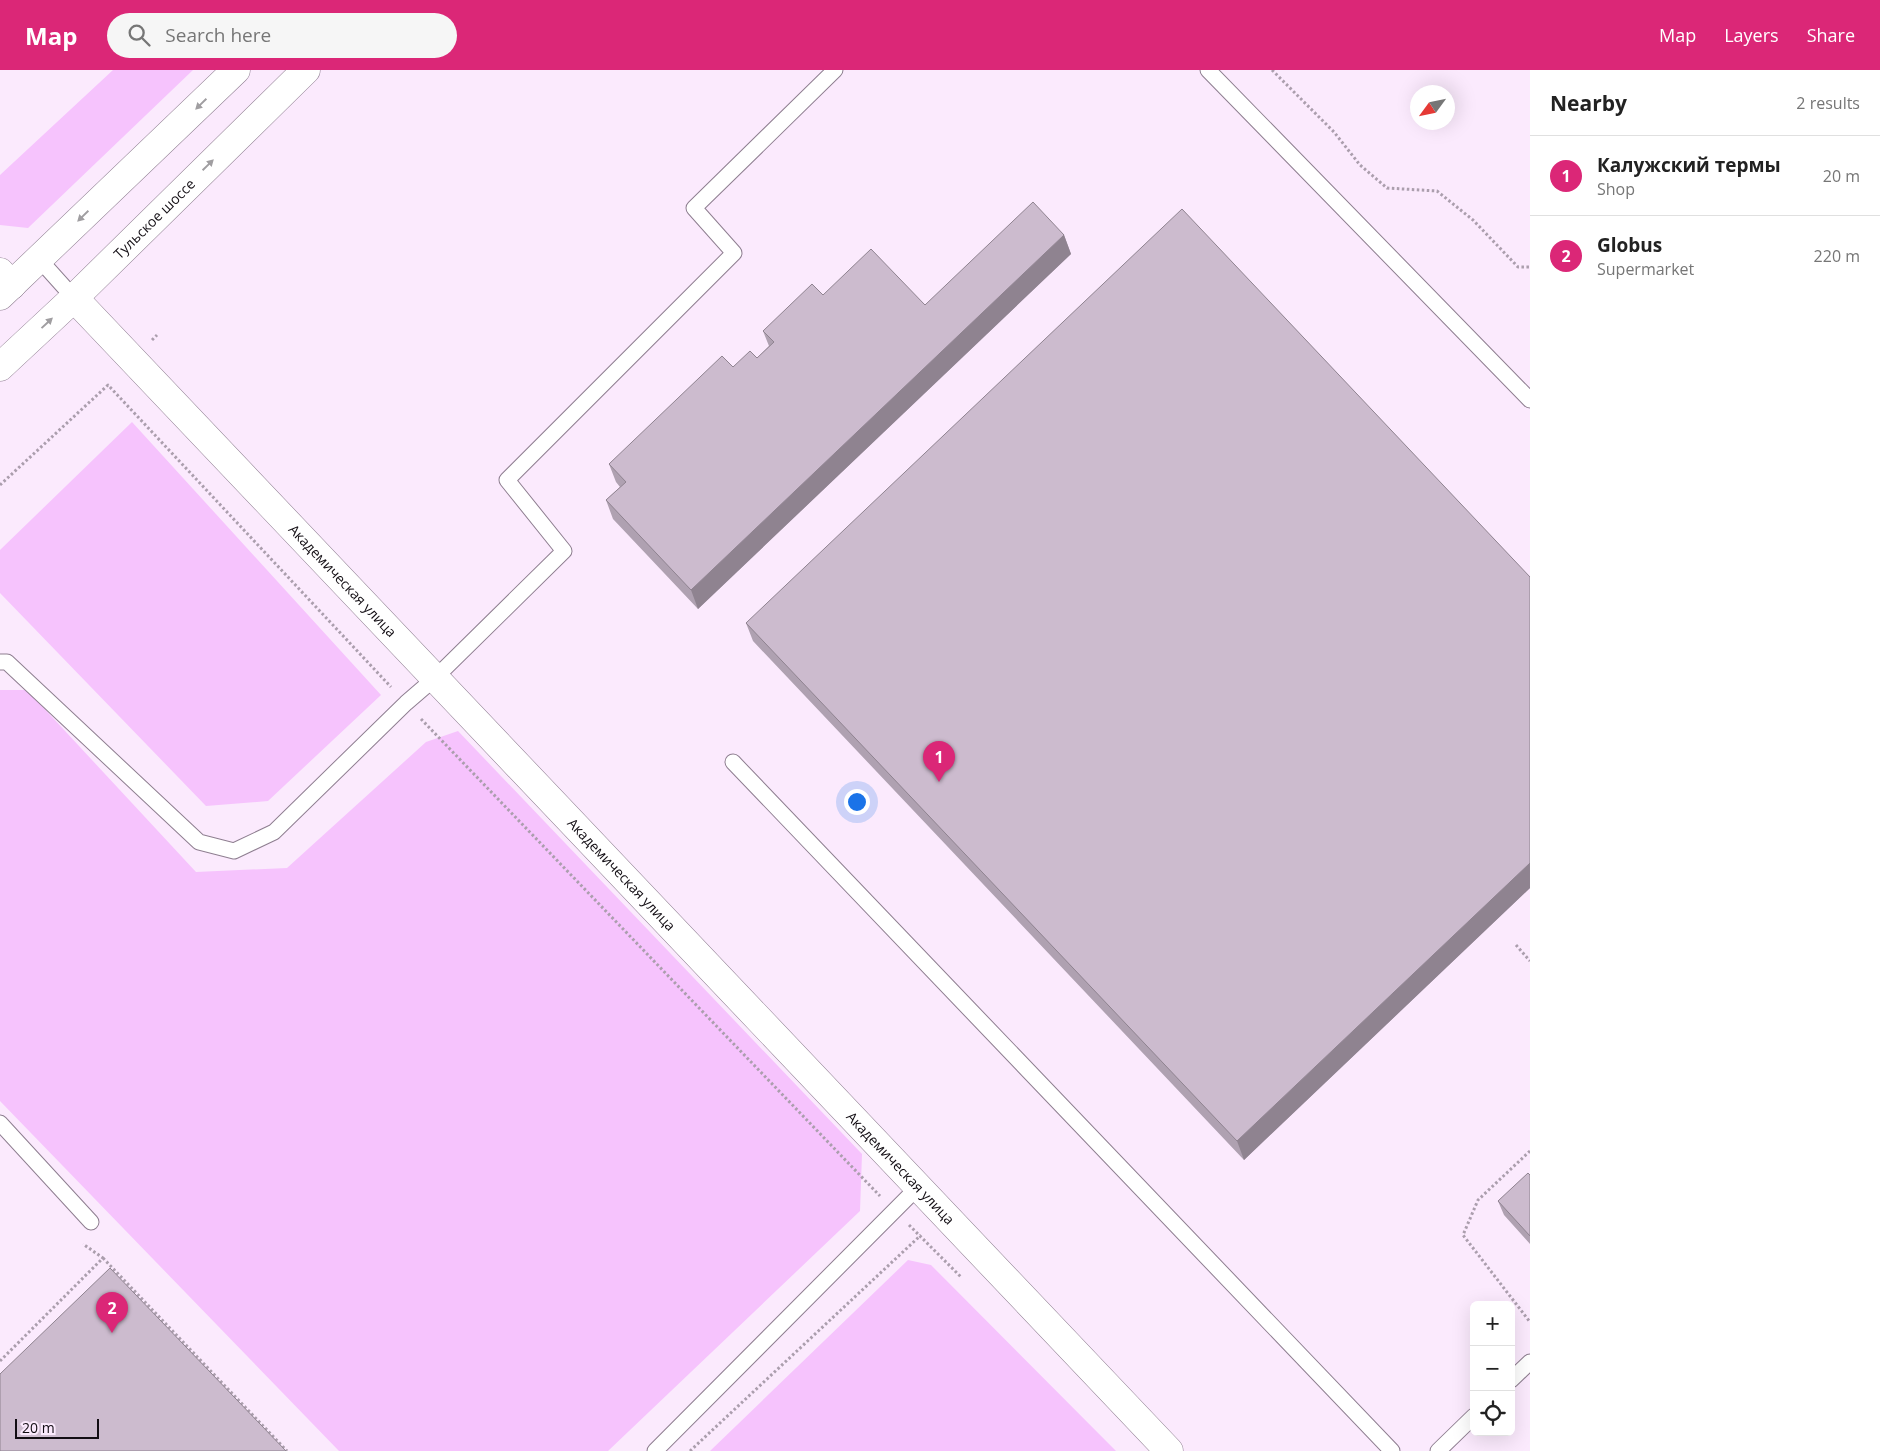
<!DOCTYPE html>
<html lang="en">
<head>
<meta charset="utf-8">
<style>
  :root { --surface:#fff; --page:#f6f6f6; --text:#222; --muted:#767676; --line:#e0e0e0; --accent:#db2777 }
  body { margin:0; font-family:"Open Sans",sans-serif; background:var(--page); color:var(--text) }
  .controls { position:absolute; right:15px; bottom:15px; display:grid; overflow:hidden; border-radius:8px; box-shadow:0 5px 20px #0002 }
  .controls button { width:45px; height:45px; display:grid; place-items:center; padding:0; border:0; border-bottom:1px solid var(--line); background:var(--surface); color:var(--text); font:25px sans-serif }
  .compass { position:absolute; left:1410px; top:15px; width:45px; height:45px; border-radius:50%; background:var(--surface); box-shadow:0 5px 20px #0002; rotate:237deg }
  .scale { position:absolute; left:15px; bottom:12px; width:84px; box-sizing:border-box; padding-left:5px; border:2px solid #120d13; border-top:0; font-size:14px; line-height:18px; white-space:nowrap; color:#120d13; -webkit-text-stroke:4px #fbeafd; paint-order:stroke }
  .you { position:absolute; left:856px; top:731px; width:18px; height:18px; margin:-12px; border:4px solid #fff; border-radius:50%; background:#1a73e8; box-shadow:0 0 0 8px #1a73e833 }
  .badge { display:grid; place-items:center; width:32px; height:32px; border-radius:50%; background:var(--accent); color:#fff; font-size:16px; font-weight:700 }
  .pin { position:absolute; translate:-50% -41px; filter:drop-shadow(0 1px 2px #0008) }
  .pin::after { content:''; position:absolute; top:26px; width:18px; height:15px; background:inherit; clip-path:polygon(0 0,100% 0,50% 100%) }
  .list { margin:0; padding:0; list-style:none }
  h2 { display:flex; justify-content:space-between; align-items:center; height:65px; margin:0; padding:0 20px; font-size:21px }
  h2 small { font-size:16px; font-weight:400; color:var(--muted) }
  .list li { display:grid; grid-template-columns:32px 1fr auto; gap:15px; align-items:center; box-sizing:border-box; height:80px; padding:0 20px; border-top:1px solid var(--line) }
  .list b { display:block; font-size:19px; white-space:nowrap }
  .list p { margin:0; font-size:16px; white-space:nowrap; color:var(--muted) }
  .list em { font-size:16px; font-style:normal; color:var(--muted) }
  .icon { flex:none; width:28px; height:28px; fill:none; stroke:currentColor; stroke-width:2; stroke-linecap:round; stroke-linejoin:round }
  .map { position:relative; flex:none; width:1530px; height:1381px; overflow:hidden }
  header { display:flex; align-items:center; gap:30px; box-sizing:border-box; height:70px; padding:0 25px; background:var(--accent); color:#fff }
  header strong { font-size:24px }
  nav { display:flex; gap:28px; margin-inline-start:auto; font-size:18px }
  .search { width:350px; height:45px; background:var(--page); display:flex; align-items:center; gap:12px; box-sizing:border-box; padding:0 18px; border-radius:28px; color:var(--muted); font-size:19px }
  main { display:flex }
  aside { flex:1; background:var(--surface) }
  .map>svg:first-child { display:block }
</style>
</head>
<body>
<header>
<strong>Map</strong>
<div class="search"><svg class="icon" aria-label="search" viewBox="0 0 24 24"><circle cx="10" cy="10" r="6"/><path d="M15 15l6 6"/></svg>Search here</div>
<nav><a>Map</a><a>Layers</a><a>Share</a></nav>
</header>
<main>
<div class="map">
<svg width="1530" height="1381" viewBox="0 0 1530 1381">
  <rect width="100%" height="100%" fill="#fbeafd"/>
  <!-- green -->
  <path fill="#f6c3fd" d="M 113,0 L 193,0 L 28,158 L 0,155 L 0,105 Z
    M 132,352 L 381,625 L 268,731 L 206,736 L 0,523 L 0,480 Z
    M 0,620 L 27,620 L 196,802 L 287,798 L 426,672 L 458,661 L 862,1084 L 860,1141 L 608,1381 L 339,1381 L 0,1031 Z
    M 908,1190 L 931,1195 L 1116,1381 L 710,1381 Z"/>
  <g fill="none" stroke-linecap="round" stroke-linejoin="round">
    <!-- lane casing -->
    <g stroke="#8e7e90" stroke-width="17">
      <path id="lane" d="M 1208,0 L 1530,330
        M 39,189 L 74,228
        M 0,592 L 7,592 L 199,772 L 234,781 L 274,762 L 406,633 L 435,608 L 564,481 L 507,410 L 734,183 L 694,138 L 835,0
        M 733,692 L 1392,1381
        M 0,1053 L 91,1152
        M 1511,1310 L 1530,1292
        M 655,1381 L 918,1117
        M 1438,1381 L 1474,1346"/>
    </g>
    <!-- street casing -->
    <g stroke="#8e7e90" stroke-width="29">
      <path id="street" d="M 0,202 L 12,215"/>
    </g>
    <!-- secondary casing -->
    <g stroke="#8e7e90" stroke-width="29">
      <g id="secondary">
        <path id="s1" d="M 74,228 L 1169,1381"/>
      </g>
    </g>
    <!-- primary casing -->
    <g stroke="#8e7e90" stroke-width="29">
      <g id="primary">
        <path d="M 0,226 L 236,0"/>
        <path id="s2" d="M 0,297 L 74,228 L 306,0"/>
      </g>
    </g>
    <!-- path -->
    <path stroke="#ab9ead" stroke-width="3" stroke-dasharray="2.5 2.5" stroke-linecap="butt" d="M 1272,0 L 1334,62 L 1360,95 L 1387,118 L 1437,121 L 1473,150 L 1518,197 L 1530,197
      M 152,270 L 157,265
      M 0,415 L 108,315 L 391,617
      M 421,649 L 880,1126
      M 1516,875 L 1530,891
      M 1530,1081 L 1478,1130 L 1463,1165 L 1530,1252
      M 909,1155 L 961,1207
      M 103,1188 L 287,1381
      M 0,1291 L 103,1188 L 83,1174
      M 690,1381 L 921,1165"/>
    <!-- lane -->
    <use href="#lane" stroke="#fff" stroke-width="15"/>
    <!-- street -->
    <use href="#street" stroke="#fff" stroke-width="28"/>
    <!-- secondary -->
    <use href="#secondary" stroke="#fff" stroke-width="28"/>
    <!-- primary -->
    <use href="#primary" stroke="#fff" stroke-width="28"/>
  </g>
  <!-- wall -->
  <path fill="#afa1b1" d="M 1064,165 L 1071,184 L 698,539 L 613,449 L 606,430 L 620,417 L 616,412 L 609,394 L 733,297 L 757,288 L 769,276 L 763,261 L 823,225 L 925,235 Z
    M 1530,507 L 1530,818 L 1244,1090 L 753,571 L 746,553 Z
    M 1530,1105 L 1530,1174 L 1504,1145 L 1498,1131 Z"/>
  <!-- shaded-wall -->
  <path fill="#8f8390" d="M 1064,165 L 1071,184 L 698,539 L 691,520 Z
    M 1530,793 L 1530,818 L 1244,1090 L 1237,1071 Z"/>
  <!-- building -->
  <path fill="#ccbbce" stroke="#8f8390" d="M 1033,132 L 1064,165 L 691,520 L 606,430 L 626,412 L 609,394 L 722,286 L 733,297 L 750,281 L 757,288 L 774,272 L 763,261 L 812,214 L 823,225 L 871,179 L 925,235 Z
    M 1182,139 L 1530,507 L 1530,793 L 1237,1071 L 746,553 Z
    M 1528,1103 L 1530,1105 L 1530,1166 L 1498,1131 Z
    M 110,1198 L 286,1381 L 0,1381 L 0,1304 Z"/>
  <!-- one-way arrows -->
  <defs><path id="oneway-solid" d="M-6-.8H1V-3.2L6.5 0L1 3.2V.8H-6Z" transform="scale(1.25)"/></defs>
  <g fill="#a09ea1">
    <use href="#oneway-solid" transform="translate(201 34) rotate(136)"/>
    <use href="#oneway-solid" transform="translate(208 95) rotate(-44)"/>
    <use href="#oneway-solid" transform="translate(83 146) rotate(136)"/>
    <use href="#oneway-solid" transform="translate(47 253) rotate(-43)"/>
  </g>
  <g text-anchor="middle" stroke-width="4.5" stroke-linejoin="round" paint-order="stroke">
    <!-- street labels -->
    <g font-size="14" fill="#120d13" stroke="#fbeafd">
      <text dy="5" stroke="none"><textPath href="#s2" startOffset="214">Тульское шоссе</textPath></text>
      <text dy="5" stroke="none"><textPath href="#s1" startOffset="390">Академическая улица</textPath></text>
      <text dy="5" stroke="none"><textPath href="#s1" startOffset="795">Академическая улица</textPath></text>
      <text dy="5" stroke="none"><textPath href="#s1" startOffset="1200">Академическая улица</textPath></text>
    </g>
  </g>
</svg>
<div class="controls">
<button>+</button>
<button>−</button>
<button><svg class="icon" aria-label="locate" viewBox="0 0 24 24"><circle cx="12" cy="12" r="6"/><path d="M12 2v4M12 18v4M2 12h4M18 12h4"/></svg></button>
</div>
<svg class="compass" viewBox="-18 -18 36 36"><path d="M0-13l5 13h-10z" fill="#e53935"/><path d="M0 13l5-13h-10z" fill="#767676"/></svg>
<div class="scale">20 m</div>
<div class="you"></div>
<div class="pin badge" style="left:939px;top:712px">1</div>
<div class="pin badge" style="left:112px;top:1263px">2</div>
</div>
<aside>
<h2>Nearby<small>2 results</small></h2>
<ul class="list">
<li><span class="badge">1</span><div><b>Калужский термы</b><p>Shop</p></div><em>20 m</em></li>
<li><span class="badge">2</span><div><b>Globus</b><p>Supermarket</p></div><em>220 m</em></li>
</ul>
</aside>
</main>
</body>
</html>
